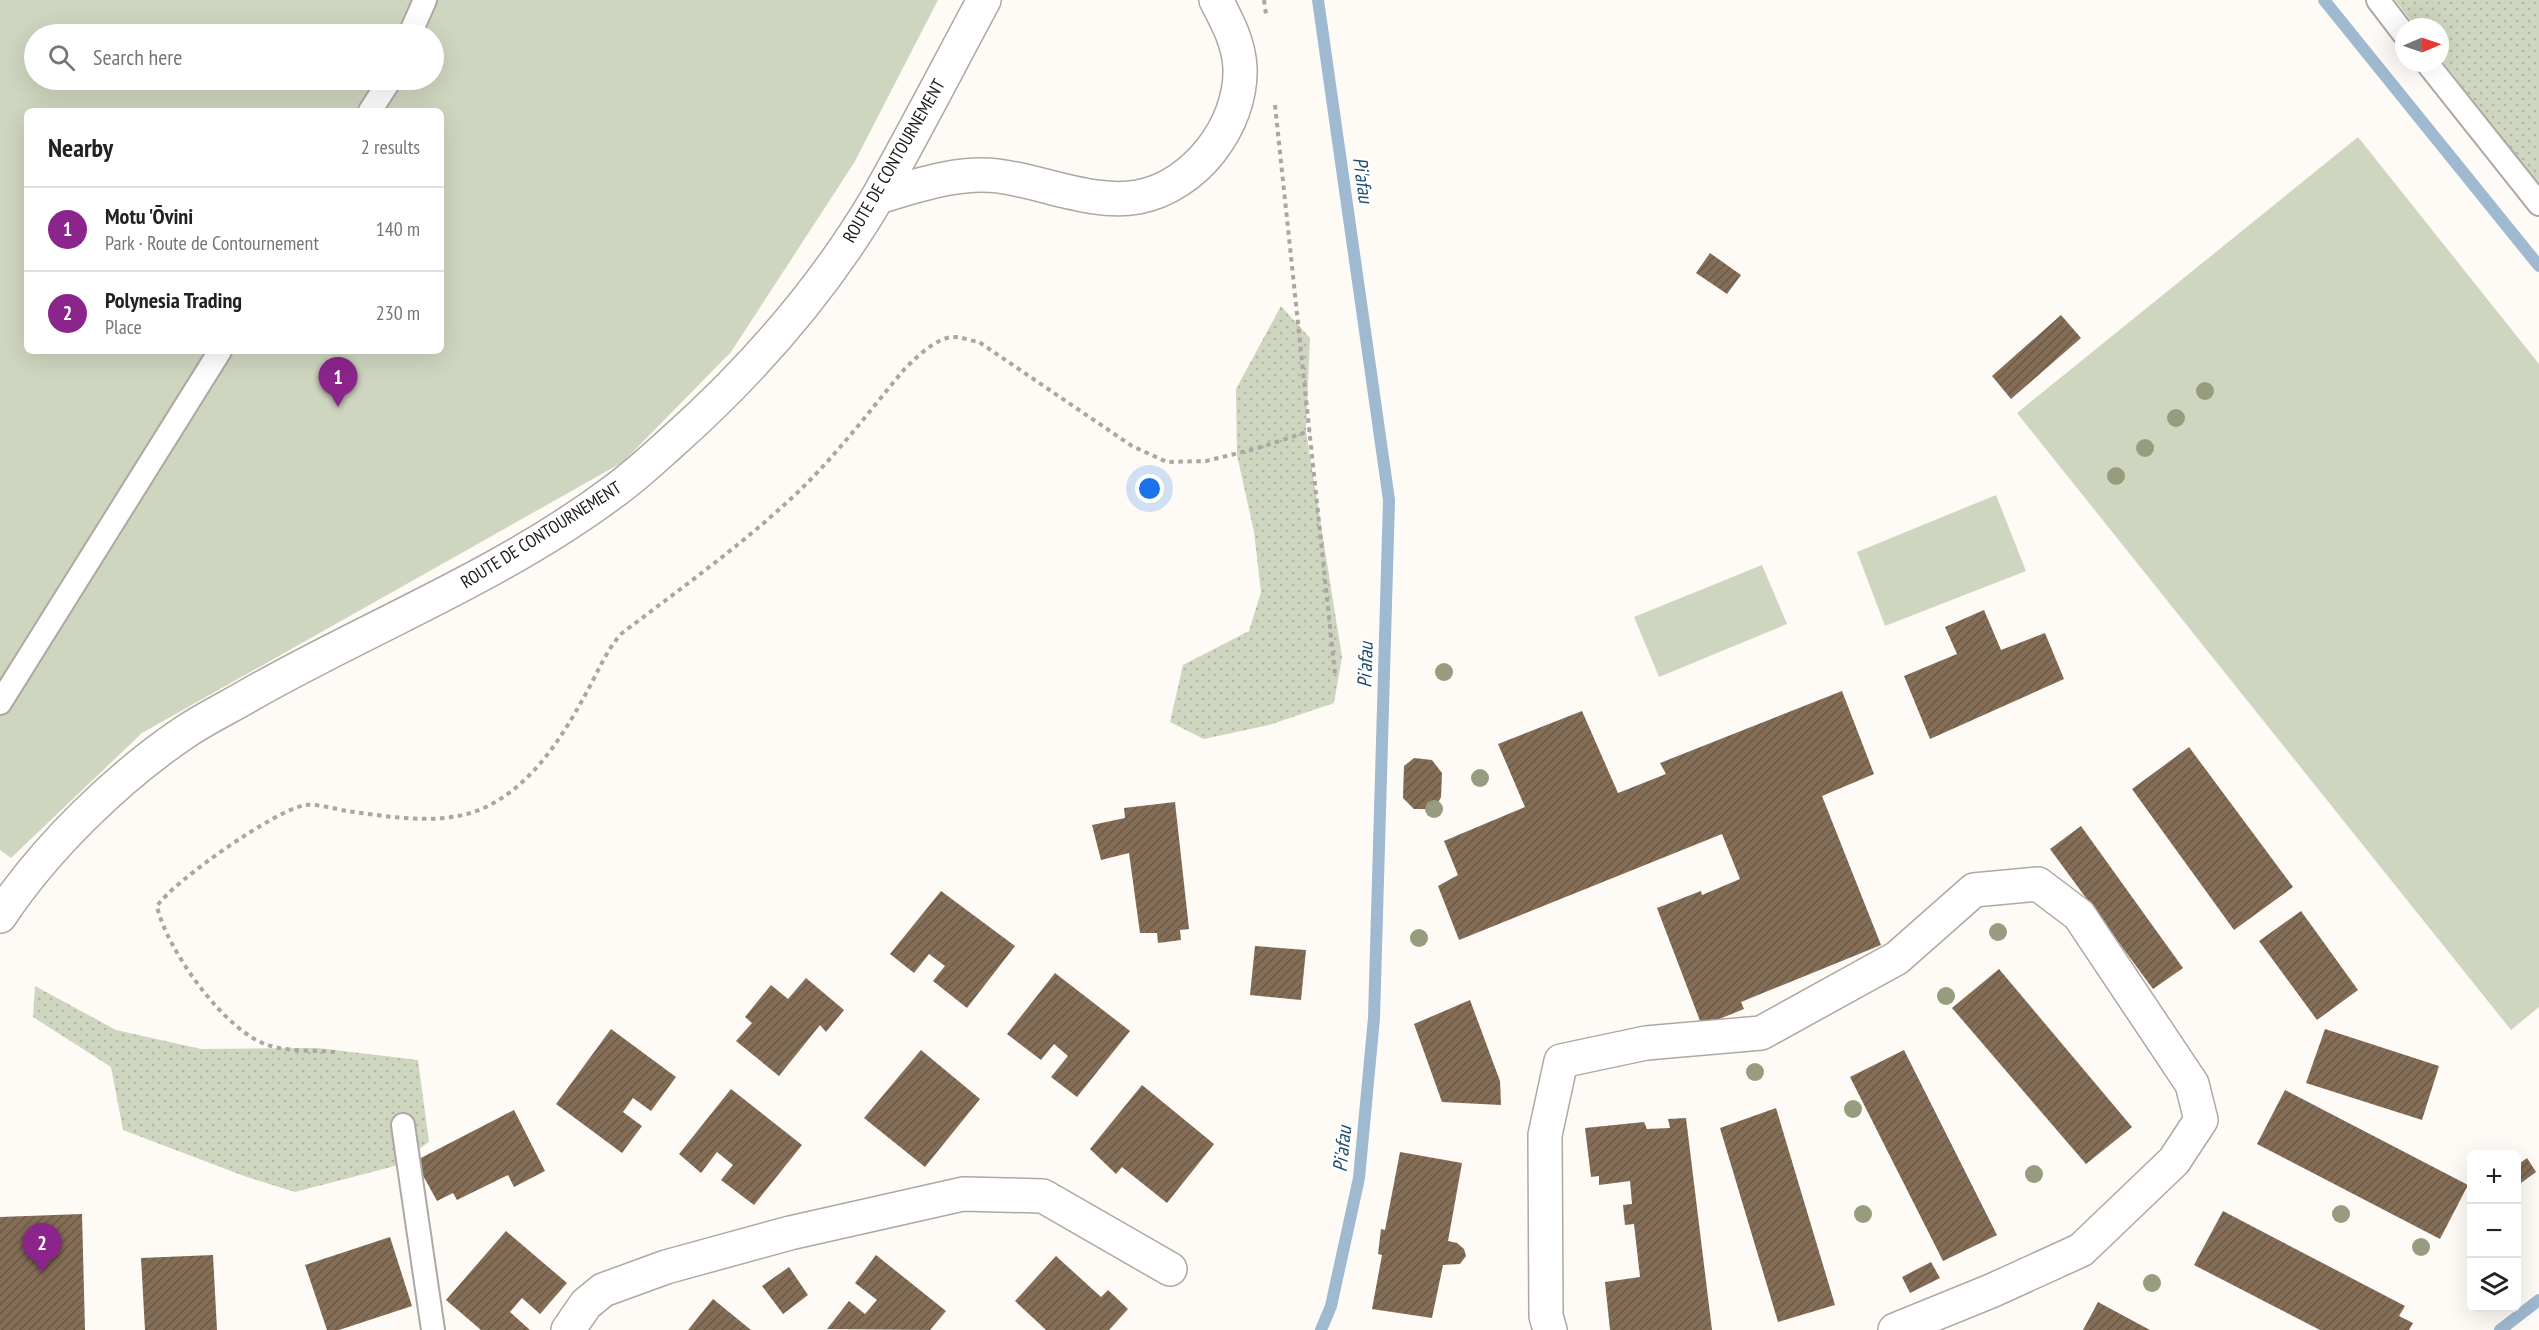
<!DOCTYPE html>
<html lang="en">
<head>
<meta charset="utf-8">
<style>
  :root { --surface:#fff; --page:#f2f2f2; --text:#222; --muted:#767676; --line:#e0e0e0; --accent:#8b258b }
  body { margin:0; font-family:"PT Sans Narrow",sans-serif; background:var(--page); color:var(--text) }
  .controls { position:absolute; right:18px; bottom:18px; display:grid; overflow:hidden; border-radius:9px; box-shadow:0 6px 24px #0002 }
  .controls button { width:54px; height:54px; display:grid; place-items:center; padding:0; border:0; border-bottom:2px solid var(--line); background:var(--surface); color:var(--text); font:30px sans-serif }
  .compass { position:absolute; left:2395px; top:18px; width:54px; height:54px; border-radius:50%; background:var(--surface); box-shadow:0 6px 24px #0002; rotate:88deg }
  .you { position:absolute; left:1150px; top:489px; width:21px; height:21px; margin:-15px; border:4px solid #fff; border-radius:50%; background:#1a73e8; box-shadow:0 0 0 9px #1a73e833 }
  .badge { display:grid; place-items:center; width:39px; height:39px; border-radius:50%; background:var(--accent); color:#fff; font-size:20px; font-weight:700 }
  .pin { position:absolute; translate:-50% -50px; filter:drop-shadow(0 2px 3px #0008) }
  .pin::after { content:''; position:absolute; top:32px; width:21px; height:18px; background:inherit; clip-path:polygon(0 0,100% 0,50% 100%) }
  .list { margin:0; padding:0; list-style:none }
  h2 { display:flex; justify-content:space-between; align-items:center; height:78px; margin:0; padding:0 24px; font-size:26px }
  h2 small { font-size:20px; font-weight:400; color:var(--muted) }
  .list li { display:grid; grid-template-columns:39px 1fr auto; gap:18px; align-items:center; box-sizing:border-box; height:84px; padding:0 24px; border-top:2px solid var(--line) }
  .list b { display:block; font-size:22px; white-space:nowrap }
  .list p { margin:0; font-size:20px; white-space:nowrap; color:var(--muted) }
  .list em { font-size:20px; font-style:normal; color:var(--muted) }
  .icon { flex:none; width:33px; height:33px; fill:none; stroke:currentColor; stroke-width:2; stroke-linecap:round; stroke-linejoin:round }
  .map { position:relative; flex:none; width:2539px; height:1330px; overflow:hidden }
  .search { position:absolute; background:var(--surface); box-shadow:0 6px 24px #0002; left:24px; top:24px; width:420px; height:66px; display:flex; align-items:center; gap:15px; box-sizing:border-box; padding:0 21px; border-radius:33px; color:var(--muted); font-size:22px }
  .panel { position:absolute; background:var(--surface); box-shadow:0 6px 24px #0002; left:24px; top:108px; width:420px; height:246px; border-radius:9px }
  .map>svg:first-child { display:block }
</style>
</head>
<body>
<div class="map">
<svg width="2539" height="1330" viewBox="0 0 2539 1330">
  <defs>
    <pattern id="grass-dots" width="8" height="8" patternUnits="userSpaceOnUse" patternTransform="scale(1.5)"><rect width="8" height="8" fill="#cfd6bf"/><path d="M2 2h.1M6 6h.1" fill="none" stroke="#b1b7a3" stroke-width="1.8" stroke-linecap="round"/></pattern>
    <pattern id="building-hatch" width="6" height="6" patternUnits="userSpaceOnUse" patternTransform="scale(1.5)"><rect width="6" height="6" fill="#856e57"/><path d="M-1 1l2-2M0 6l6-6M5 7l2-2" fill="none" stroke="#6c5a47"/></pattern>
  </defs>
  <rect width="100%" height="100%" fill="#fefaf6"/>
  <!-- grass -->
  <path fill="url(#grass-dots)" d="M 2395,0 L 2539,0 L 2539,185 L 2440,58 L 2440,27 L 2416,27 Z
    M 1281,306 L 1310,338 L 1306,431 L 1342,657 L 1334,703 L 1269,725 L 1204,739 L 1170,722 L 1183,665 L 1249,631 L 1261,592 L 1254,532 L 1237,455 L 1236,389 Z
    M 35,986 L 116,1030 L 201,1049 L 318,1048 L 418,1060 L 429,1142 L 395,1166 L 295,1192 L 244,1176 L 123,1130 L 111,1067 L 33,1017 Z"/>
  <!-- green -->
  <path fill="#cfd6bf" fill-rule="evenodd" d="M 0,0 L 938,0 L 854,163 L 731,352 L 623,462 L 142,733 L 11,858 L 0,850 ZM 34,34 L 434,34 L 434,80 L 34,80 ZM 27,111 L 441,111 L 441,351 L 27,351 Z
    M 2358,137 L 2539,364 L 2539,1007 L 2511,1030 L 2017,413 Z
    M 1996,495 L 2026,571 L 1885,626 L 1857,552 Z
    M 1762,565 L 1787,624 L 1659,677 L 1634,617 Z"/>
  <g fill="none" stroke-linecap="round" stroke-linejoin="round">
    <!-- stream -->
    <path stroke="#9eb9d0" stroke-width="12" d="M 1318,0 L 1389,500 L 1374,1018 L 1359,1178 L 1331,1306 L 1321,1330
      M 2324,0 L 2539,266
      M 2500,1330 L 2539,1300"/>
  </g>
  <!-- building -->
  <path fill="url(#building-hatch)" d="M 1710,253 L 1741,275 L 1727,294 L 1696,273 Z
    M 2061,315 L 2081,338 L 2011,399 L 1992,376 Z
    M 1984,610 L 2001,650 L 2045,633 L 2064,679 L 1930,739 L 1904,676 L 1957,654 L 1945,627 Z
    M 1842,691 L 1874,774 L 1822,796 L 1881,945 L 1741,1002 L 1744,1009 L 1702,1026 L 1657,908 L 1701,891 L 1702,895 L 1740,879 L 1722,834 L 1459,940 L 1438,886 L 1458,875 L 1444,841 L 1525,807 L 1498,744 L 1582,711 L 1618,793 L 1666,774 L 1660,763 Z
    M 2189,747 L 2293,887 L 2234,930 L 2132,789 Z
    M 1414,758 L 1432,760 L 1442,773 L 1441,797 L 1437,805 L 1427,809 L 1414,809 L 1403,798 L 1404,766 Z
    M 1175,802 L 1189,929 L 1180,930 L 1181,940 L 1158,943 L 1157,933 L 1140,933 L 1129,853 L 1101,860 L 1092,825 L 1125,818 L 1124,808 Z
    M 2081,826 L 2183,968 L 2153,989 L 2050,849 Z
    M 941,891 L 1015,946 L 967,1008 L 933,981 L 945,966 L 929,954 L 914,973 L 890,954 Z
    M 2301,911 L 2358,990 L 2317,1020 L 2259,941 Z
    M 1255,946 L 1306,950 L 1301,1000 L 1250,995 Z
    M 1999,969 L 2132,1127 L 2086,1164 L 1952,1008 Z
    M 1055,973 L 1130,1031 L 1077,1097 L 1051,1077 L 1068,1056 L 1054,1044 L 1041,1060 L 1007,1034 Z
    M 806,978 L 844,1010 L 826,1032 L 820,1025 L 779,1076 L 736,1041 L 752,1023 L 745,1017 L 771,985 L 788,999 Z
    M 1470,1000 L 1500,1081 L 1501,1105 L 1442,1102 L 1414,1024 Z
    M 611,1029 L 676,1077 L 651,1111 L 633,1098 L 623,1112 L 642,1126 L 622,1153 L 556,1104 Z
    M 2325,1029 L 2439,1066 L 2422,1120 L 2306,1083 Z
    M 921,1050 L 980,1099 L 925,1167 L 864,1118 Z
    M 1904,1050 L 1997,1235 L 1943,1261 L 1850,1077 Z
    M 1142,1085 L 1214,1144 L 1167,1203 L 1122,1167 L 1116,1174 L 1090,1149 Z
    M 731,1089 L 802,1145 L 754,1205 L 721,1180 L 733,1165 L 717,1152 L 701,1173 L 679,1154 Z
    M 2285,1090 L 2468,1185 L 2440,1239 L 2257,1144 Z
    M 1776,1108 L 1835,1305 L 1778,1322 L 1720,1128 Z
    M 514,1110 L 545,1171 L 514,1187 L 508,1175 L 457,1200 L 453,1193 L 437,1201 L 415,1161 Z
    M 1686,1118 L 1712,1330 L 1610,1330 L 1605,1282 L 1640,1277 L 1634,1224 L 1625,1225 L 1623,1205 L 1632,1204 L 1630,1181 L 1599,1185 L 1599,1176 L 1591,1177 L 1585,1128 L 1644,1122 L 1647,1129 L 1670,1128 L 1668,1119 Z
    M 1400,1152 L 1462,1163 L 1448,1241 L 1457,1243 L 1464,1249 L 1466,1256 L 1460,1264 L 1443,1265 L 1432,1318 L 1372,1309 L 1382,1255 L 1378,1254 L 1381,1229 L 1385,1230 Z
    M 2527,1158 L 2536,1172 L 2521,1183 L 2516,1177 L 2516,1166 Z
    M 2223,1211 L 2405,1306 L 2399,1316 L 2413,1323 L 2409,1330 L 2320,1330 L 2194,1265 Z
    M 82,1214 L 85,1330 L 0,1330 L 0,1217 Z
    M 506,1231 L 567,1283 L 540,1314 L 522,1298 L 510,1312 L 530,1330 L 481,1330 L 446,1300 Z
    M 390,1237 L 412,1306 L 339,1330 L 327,1330 L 305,1265 Z
    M 213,1255 L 217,1330 L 145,1330 L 141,1258 Z
    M 876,1255 L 946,1311 L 930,1330 L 827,1329 L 849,1301 L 865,1314 L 877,1300 L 855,1283 Z
    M 1056,1256 L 1101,1297 L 1108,1290 L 1128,1309 L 1109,1330 L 1046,1330 L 1015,1301 Z
    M 1931,1262 L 1940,1278 L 1910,1293 L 1902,1277 Z
    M 789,1267 L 808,1295 L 783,1314 L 762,1286 Z
    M 713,1299 L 751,1330 L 688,1330 Z
    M 2098,1302 L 2150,1330 L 2083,1330 Z"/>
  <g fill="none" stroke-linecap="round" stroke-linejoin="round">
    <!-- service casing -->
    <g stroke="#aea8a3" stroke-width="26">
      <path id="service" d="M 2378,0 L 2404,34
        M 410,34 L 425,0
        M 2427,63 L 2539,204
        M 370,111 L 390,80
        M 0,703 L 220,351
        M 403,1125 L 433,1330"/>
    </g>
    <!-- minor casing -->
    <g stroke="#aea8a3" stroke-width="36">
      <path id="minor" d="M 568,1330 L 586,1304 L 603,1290 L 666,1267 L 790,1233 L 963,1194 L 1043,1196 L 1170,1269
        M 1550,1330 L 1546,1316 L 1545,1135 L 1561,1061 L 1646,1043 L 1761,1033 L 1897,958 L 1974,890 L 2038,884 L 2079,915 L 2192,1084 L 2201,1120 L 2174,1161 L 2081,1250 L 1991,1291 L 1895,1330"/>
    </g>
    <!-- tertiary casing -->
    <g stroke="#aea8a3" stroke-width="36">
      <path id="tertiary" d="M 878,197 C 916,186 958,171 998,176 C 1044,182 1092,205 1138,197 C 1194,187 1242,126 1240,68 C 1239,43 1227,21 1216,0
        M 0,916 C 45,848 117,778 185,732 C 206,718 229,707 251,694 C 371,626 502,575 613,492 C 634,477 652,460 671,443 C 752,371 824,289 879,195 C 915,131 949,65 984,0"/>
    </g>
    <!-- path -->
    <path stroke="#aaa7a3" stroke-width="4" stroke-dasharray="4.5 4.5" stroke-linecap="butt" d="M 1264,0 L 1266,14
      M 1275,105 L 1335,674
      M 335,1052 C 315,1050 291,1052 271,1046 C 227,1035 166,949 157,906 C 174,881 276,809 306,805 C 319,804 335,809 347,811 C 392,817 444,827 486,807 C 535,783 564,734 589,688 C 599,669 607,650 621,634 C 676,592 732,552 783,506 C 828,466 864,418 902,372 C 914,359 936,337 954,337 C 962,337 971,341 979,342 L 1132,446 L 1167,462 L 1206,461 L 1255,449 L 1310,431"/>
    <!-- service -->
    <use href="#service" stroke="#fff" stroke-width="22"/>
    <!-- minor -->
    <use href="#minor" stroke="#fff" stroke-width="33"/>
    <!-- tertiary -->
    <use href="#tertiary" stroke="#fff" stroke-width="33"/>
  </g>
  <!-- trees -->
  <g fill="#989c7e">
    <circle cx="2205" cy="391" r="9"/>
    <circle cx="2176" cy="418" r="9"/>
    <circle cx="2145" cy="448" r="9"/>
    <circle cx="2116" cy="476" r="9"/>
    <circle cx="1444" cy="672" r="9"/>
    <circle cx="1480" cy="778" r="9"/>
    <circle cx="1434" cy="809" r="9"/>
    <circle cx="1998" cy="932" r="9"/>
    <circle cx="1419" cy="938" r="9"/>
    <circle cx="1946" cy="996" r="9"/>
    <circle cx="1755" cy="1072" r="9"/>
    <circle cx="1853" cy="1109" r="9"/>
    <circle cx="2034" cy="1174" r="9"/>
    <circle cx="1863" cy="1214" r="9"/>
    <circle cx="2341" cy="1214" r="9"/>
    <circle cx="2421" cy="1247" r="9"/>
    <circle cx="2152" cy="1283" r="9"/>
  </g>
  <g text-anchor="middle" stroke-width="4.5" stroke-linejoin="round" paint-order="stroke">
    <!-- street labels -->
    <g font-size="18" fill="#1c1a18" stroke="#fff">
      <text transform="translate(894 161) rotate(-60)" y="6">ROUTE DE CONTOURNEMENT</text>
      <text transform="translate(541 535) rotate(-32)" y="6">ROUTE DE CONTOURNEMENT</text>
    </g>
    <!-- water labels -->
    <g font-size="20" font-style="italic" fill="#204c6d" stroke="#fff">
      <text transform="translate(1363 180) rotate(82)" y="7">Pi'afau</text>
      <text transform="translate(1365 665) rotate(-88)" y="7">Pi'afau</text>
      <text transform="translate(1342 1149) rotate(-84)" y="7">Pi'afau</text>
    </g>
  </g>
</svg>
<div class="controls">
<button>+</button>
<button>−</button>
<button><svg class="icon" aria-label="layers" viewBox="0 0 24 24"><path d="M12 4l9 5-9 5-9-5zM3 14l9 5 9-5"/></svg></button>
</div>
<svg class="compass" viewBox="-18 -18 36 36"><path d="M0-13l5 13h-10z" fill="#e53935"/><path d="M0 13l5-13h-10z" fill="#767676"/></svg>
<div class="you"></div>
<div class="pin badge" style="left:338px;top:407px">1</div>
<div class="pin badge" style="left:42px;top:1273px">2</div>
<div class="search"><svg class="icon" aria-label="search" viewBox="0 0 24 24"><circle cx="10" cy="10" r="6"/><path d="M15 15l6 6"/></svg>Search here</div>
<section class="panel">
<h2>Nearby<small>2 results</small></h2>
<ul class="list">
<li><span class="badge">1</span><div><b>Motu 'Ōvini</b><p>Park · Route de Contournement</p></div><em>140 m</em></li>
<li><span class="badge">2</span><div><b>Polynesia Trading</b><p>Place</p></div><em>230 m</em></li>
</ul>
</section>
</div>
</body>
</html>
